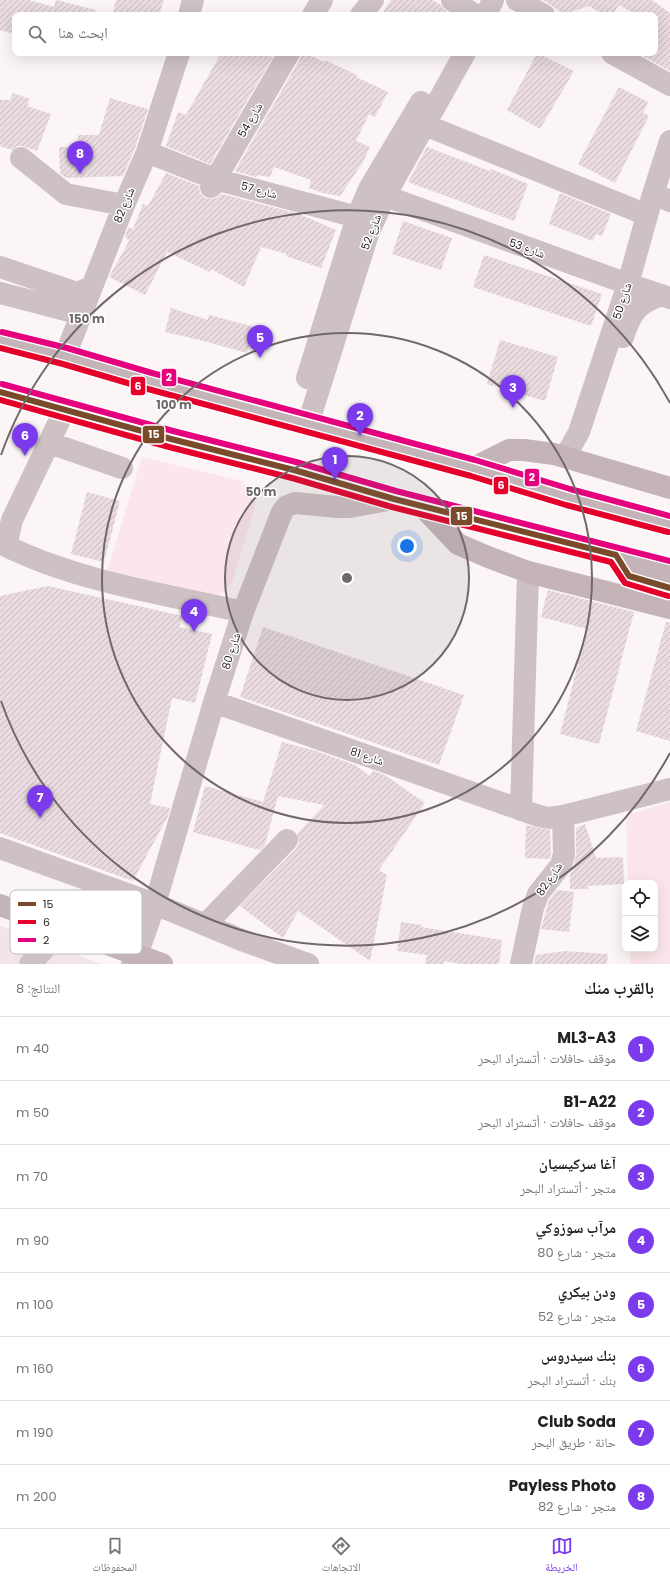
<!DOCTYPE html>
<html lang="ar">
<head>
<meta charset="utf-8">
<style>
  :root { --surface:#fff; --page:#f2f2f2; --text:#222; --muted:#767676; --line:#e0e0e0; --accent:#7c3aed }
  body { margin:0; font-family:Poppins,"Noto Naskh Arabic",sans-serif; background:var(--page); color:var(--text); direction:rtl }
  .controls { position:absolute; right:12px; bottom:12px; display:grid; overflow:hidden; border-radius:8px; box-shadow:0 4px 16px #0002 }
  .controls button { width:36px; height:36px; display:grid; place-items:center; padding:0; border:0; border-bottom:1px solid var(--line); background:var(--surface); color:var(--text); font:20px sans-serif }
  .you { position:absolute; left:407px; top:546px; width:14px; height:14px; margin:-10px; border:3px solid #fff; border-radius:50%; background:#1a73e8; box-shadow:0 0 0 6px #1a73e833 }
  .badge { display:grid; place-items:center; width:26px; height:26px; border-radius:50%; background:var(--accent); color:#fff; font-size:13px; font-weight:700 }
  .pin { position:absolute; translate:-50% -33px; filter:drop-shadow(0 1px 2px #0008) }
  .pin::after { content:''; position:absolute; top:21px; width:14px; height:12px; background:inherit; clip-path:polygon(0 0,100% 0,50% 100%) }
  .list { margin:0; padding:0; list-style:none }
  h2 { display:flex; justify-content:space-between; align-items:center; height:52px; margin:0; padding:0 16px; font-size:17px }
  h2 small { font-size:13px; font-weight:400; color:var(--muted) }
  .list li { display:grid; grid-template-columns:26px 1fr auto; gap:12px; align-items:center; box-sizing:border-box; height:64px; padding:0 16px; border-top:1px solid var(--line) }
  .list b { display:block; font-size:15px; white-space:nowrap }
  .list p { margin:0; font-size:13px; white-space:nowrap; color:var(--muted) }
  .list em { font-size:13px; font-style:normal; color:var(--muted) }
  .icon { flex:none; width:22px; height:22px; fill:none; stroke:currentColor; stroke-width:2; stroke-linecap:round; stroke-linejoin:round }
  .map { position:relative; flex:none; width:670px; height:964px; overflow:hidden; direction:ltr }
  .search { position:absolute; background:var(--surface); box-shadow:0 4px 16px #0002; left:12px; right:12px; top:12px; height:44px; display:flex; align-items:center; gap:10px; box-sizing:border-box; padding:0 14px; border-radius:8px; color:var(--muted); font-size:15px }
  .sheet { height:564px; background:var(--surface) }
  nav { display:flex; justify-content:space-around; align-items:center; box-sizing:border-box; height:56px; border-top:1px solid var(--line); background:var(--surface); font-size:11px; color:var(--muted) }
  nav a { display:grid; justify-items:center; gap:2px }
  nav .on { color:var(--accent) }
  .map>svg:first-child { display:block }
</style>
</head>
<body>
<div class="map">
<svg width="670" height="964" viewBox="0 0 670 964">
  <defs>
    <pattern id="building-hatch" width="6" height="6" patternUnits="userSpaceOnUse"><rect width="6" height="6" fill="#e9dbdf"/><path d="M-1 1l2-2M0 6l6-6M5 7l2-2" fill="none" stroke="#c8bbbf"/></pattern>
  </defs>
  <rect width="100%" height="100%" fill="#fbf5f6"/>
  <!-- built -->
  <path fill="#f2e4e7" d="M 0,926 L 93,961 L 101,964 L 0,964 Z"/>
  <!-- grass -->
  <path fill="#fce6eb" d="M 142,457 L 242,481 L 256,504 L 232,583 L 219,595 L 206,596 L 106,575 Z
    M 670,802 L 670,964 L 630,964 L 630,949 L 655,949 L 655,883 L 628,883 L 626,815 Z"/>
  <!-- building -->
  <path fill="url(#building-hatch)" d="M 0,0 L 29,0 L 54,7 L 56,0 L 96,10 L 96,15 L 15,15 L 15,34 L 0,30 Z
    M 116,0 L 164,0 L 159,15 L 112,15 Z
    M 391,0 L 432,0 L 441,5 L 445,10 L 452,15 L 381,15 Z
    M 543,0 L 652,0 L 670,13 L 670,71 L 638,53 L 655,53 L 655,15 L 637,15 L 619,5 L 612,15 L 604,15 L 589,6 L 564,14 Z
    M 221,53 L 275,53 L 210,164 L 166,146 L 178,112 L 186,115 Z
    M 301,53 L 305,53 L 324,62 L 325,60 L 357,75 L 356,77 L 388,92 L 375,117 L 369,114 L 356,141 L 370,147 L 363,162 L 340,196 L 323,193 L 309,188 L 311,180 L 274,167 L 270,177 L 257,175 L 256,177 L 235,171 L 300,59 Z
    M 537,53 L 574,71 L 540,129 L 507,110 Z
    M 619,87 L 648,102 L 643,113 L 649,116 L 615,183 L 578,164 Z
    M 13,93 L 30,99 L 27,106 L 51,114 L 37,151 L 22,146 L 17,146 L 12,150 L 0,146 L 0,100 L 10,100 Z
    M 110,98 L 148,109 L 135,148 L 123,176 L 66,178 L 60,173 L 59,147 L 78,147 L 78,135 L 99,135 Z
    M 427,147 L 490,171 L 491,169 L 528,184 L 514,221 L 408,182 Z
    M 166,173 L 199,186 L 200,193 L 205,198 L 211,199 L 217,198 L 221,194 L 238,198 L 299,214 L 336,230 L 321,268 L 286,256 L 287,254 L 261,247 L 244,287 L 211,269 L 210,272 L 167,252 L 145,295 L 109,277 L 129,241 L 125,236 L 129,227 L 133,229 L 143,204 L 148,206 Z
    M 560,193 L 611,214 L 602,236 L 596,234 L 593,241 L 549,224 Z
    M 403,221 L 452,238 L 441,270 L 392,254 Z
    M 484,255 L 602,294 L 591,326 L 473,287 Z
    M 171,308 L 208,320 L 209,315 L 255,327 L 247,353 L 200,340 L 165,332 Z
    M 500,340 L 558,357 L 545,401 L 487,384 Z
    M 87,492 L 120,501 L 104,562 L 71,554 Z
    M 48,586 L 183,616 L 179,627 L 212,634 L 195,703 L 172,698 L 150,804 L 170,808 L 168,816 L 133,881 L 0,833 L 0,596 Z
    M 548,590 L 634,612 L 599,744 L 560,734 L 587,629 L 541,617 Z
    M 666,622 L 670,622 L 670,741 L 636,731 Z
    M 263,627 L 464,695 L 439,765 L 240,697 Z
    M 282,742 L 316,751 L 355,765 L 370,776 L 373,771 L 385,775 L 425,803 L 379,870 L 387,875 L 370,961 L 298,911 L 283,938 L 240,906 L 296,849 L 299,843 L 297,834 L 324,805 L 278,796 L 265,845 L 260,850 L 193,832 L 205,786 L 263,802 Z
    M 585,824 L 596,858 L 623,857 L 624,884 L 588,886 L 588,889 L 570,889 L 570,874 L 573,868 L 576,854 L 576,828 Z
    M 526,825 L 550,830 L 551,852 L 550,859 L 525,858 Z
    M 557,890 L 574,892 L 569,932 L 541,929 L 549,900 Z
    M 401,922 L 422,925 L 421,927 L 502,940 L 499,964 L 461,964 L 444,961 L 444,964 L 425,964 L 427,955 L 397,951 Z
    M 565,951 L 608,954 L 607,964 L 534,964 L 536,955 Z"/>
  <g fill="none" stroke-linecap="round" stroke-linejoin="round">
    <!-- minor -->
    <path stroke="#cec1c4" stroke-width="22" d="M 452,0 L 475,15
      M 517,0 L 544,15
      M 189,15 L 193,0
      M 313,15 L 322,0
      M 361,15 L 373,0
      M 486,15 L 493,0
      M 612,53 L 670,85
      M 425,125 L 647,215
      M 147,152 L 215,179 L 357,217 L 370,223
      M 21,158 L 66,194 L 124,205
      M 211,187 L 289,53
      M 653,194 L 670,201
      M 385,196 L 628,284 L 670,298
      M 0,267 L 77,293 L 91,287
      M 0,293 L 81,314
      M 623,337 C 631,313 637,303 662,295
      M 65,356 L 124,205 L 147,152 L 179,53
      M 307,378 L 357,217 L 369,189 L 421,102
      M 65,409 L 12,520 L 6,546 C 80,582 164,594 243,612
      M 308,424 L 368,234 L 385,196 L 465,53
      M 50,443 L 122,468
      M 565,457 L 579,432 L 628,284 L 653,194 L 670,141
      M 214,702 L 539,816 L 549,818 L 563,816 L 670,789
      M 521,810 L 528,572
      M 0,848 L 155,904 L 244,941 L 308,964
      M 205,925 L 287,840
      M 30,964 L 64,928
      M 132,964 L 137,955 L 155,904 L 214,702 L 243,612 L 282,512 L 287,506 L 295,503 L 337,507 L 350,507 L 394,499
      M 521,964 L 533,908 L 538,894 L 561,865 L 564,854 L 563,816"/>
    <!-- highway -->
    <path stroke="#c4b4b8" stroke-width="22" d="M 0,340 L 65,356 L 150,381 L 473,468 L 568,497 L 670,524
      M 0,392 L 171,439 L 294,470 L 394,499 L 670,569
      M 473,468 L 509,450 L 524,450 L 554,454 L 670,488
      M 421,505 L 458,544 L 488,557 L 528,572 L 670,608
      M 616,555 L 629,576 L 670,588
      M 0,905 L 162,964"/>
    <!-- bus-1 casing -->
    <g stroke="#fff" stroke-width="9">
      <path id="bus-1" d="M 0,392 L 171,439 L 294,470 L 394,499 L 616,555
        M 616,555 L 629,576 L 670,588"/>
    </g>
    <!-- bus-2 casing -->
    <g stroke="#fff" stroke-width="9">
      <path id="bus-2" d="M 0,348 L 63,364 L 148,389 L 471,476 L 566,505 L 668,532
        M 0,400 L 169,447 L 292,478 L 392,507 L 611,562 L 625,583 L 668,596"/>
    </g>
    <!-- bus-3 casing -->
    <g stroke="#fff" stroke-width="9">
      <path id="bus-3" d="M 2,332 L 67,348 L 152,373 L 475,460 L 570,489 L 670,516
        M 2,384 L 173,431 L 296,462 L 396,491 L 670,561"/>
    </g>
    <!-- bus-1 -->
    <use href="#bus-1" stroke="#7a4b2a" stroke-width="6"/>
    <!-- bus-2 -->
    <use href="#bus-2" stroke="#e4002b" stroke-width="6"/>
    <!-- bus-3 -->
    <use href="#bus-3" stroke="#e5007d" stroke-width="6"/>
  </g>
  <!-- distance rings -->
  <circle cx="347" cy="578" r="122" fill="#71686a" fill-opacity=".12"/>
  <g fill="none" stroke="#71686a" stroke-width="2">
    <circle cx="347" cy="578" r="122"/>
    <circle cx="347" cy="578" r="245"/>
    <path d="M670 753A367 367 0 0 1 1 701M1 455A367 367 0 0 1 670 403"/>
  </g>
  <g text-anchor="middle" stroke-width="3" stroke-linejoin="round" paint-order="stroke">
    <!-- street labels -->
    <g font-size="11" fill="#261c1f" stroke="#fff">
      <text transform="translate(250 120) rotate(-60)" y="4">شارع 54</text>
      <text transform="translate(259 190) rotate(15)" y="4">شارع 57</text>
      <text transform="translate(124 205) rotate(-67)" y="4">شارع 82</text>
      <text transform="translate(371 232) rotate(-69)" y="4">شارع 52</text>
      <text transform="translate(527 248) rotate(20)" y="4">شارع 53</text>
      <text transform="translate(622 301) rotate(-72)" y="4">شارع 50</text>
      <text transform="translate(231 651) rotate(-72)" y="4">شارع 80</text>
      <text transform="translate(367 756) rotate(19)" y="4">شارع 81</text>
      <text transform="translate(549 879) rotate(-56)" y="4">شارع 82</text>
    </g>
  </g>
  <!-- legend -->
  <rect x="10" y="890" width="132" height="64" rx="6" fill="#fff" stroke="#bebbbc" stroke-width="1"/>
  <rect x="18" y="902" width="18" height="4" fill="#7a4b2a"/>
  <rect x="18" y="920" width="18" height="4" fill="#e4002b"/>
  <rect x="18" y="938" width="18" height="4" fill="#e5007d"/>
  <g font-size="11" fill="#261c1f">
    <text x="43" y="908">15</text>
    <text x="43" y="926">6</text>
    <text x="43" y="944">2</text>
  </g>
  <circle cx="347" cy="578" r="6" fill="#71686a" stroke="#fff" stroke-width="2"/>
  <g font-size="12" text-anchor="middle" font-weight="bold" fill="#71686a" stroke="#fff" stroke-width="3" stroke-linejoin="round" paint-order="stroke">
    <text x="87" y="323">150 m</text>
    <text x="174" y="409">100 m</text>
    <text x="261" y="496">50 m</text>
  </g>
  <g stroke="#fff" stroke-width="1.5">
    <rect x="161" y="368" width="16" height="19" rx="4" fill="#e5007d"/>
    <rect x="130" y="376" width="16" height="20" rx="4" fill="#e4002b"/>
    <rect x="142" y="425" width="23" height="19" rx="4" fill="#7a4b2a"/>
    <rect x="524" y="468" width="16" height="19" rx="4" fill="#e5007d"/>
    <rect x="493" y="476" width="16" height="19" rx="4" fill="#e4002b"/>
    <rect x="450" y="506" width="23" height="20" rx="4" fill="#7a4b2a"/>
  </g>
  <g font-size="11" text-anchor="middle" font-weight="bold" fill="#fff">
    <text x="169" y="381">2</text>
    <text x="138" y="390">6</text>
    <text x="154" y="438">15</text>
    <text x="532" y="481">2</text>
    <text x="501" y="489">6</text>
    <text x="462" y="520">15</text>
  </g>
</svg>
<div class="controls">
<button><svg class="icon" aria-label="locate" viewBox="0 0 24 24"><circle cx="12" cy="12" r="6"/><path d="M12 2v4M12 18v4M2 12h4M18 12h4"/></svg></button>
<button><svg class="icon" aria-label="layers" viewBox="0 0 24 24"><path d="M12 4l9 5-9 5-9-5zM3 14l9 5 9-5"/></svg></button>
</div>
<div class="you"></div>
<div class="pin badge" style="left:335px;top:480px">1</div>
<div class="pin badge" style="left:360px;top:436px">2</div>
<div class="pin badge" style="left:513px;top:408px">3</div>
<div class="pin badge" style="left:194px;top:632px">4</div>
<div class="pin badge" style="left:260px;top:358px">5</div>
<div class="pin badge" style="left:25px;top:456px">6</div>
<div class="pin badge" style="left:40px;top:818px">7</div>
<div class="pin badge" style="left:80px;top:174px">8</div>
<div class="search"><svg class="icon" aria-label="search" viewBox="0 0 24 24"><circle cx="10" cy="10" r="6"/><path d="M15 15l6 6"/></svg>ابحث هنا</div>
</div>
<section class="sheet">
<h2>بالقرب منك<small>النتائج: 8</small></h2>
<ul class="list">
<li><span class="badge">1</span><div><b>ML3-A3</b><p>موقف حافلات · أتستراد البحر</p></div><em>40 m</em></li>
<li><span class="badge">2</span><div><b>B1-A22</b><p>موقف حافلات · أتستراد البحر</p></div><em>50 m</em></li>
<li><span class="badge">3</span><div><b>آغا سركيسيان</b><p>متجر · أتستراد البحر</p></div><em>70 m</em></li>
<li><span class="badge">4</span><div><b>مرآب سوزوكي</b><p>متجر · شارع 80</p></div><em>90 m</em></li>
<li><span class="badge">5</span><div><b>ودن بيكري</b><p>متجر · شارع 52</p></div><em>100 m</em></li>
<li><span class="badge">6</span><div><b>بنك سيدروس</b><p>بنك · أتستراد البحر</p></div><em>160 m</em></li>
<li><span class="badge">7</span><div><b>Club Soda</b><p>حانة · طريق البحر</p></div><em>190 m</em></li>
<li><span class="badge">8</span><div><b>Payless Photo</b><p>متجر · شارع 82</p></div><em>200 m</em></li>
</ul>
</section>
<nav>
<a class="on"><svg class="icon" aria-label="map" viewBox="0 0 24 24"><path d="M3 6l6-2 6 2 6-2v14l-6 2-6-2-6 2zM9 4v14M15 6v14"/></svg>الخريطة</a>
<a><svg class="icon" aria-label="directions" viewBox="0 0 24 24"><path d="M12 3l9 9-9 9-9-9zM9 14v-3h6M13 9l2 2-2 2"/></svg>الاتجاهات</a>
<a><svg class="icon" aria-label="saved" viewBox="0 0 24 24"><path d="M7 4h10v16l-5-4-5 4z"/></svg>المحفوظات</a>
</nav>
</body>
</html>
